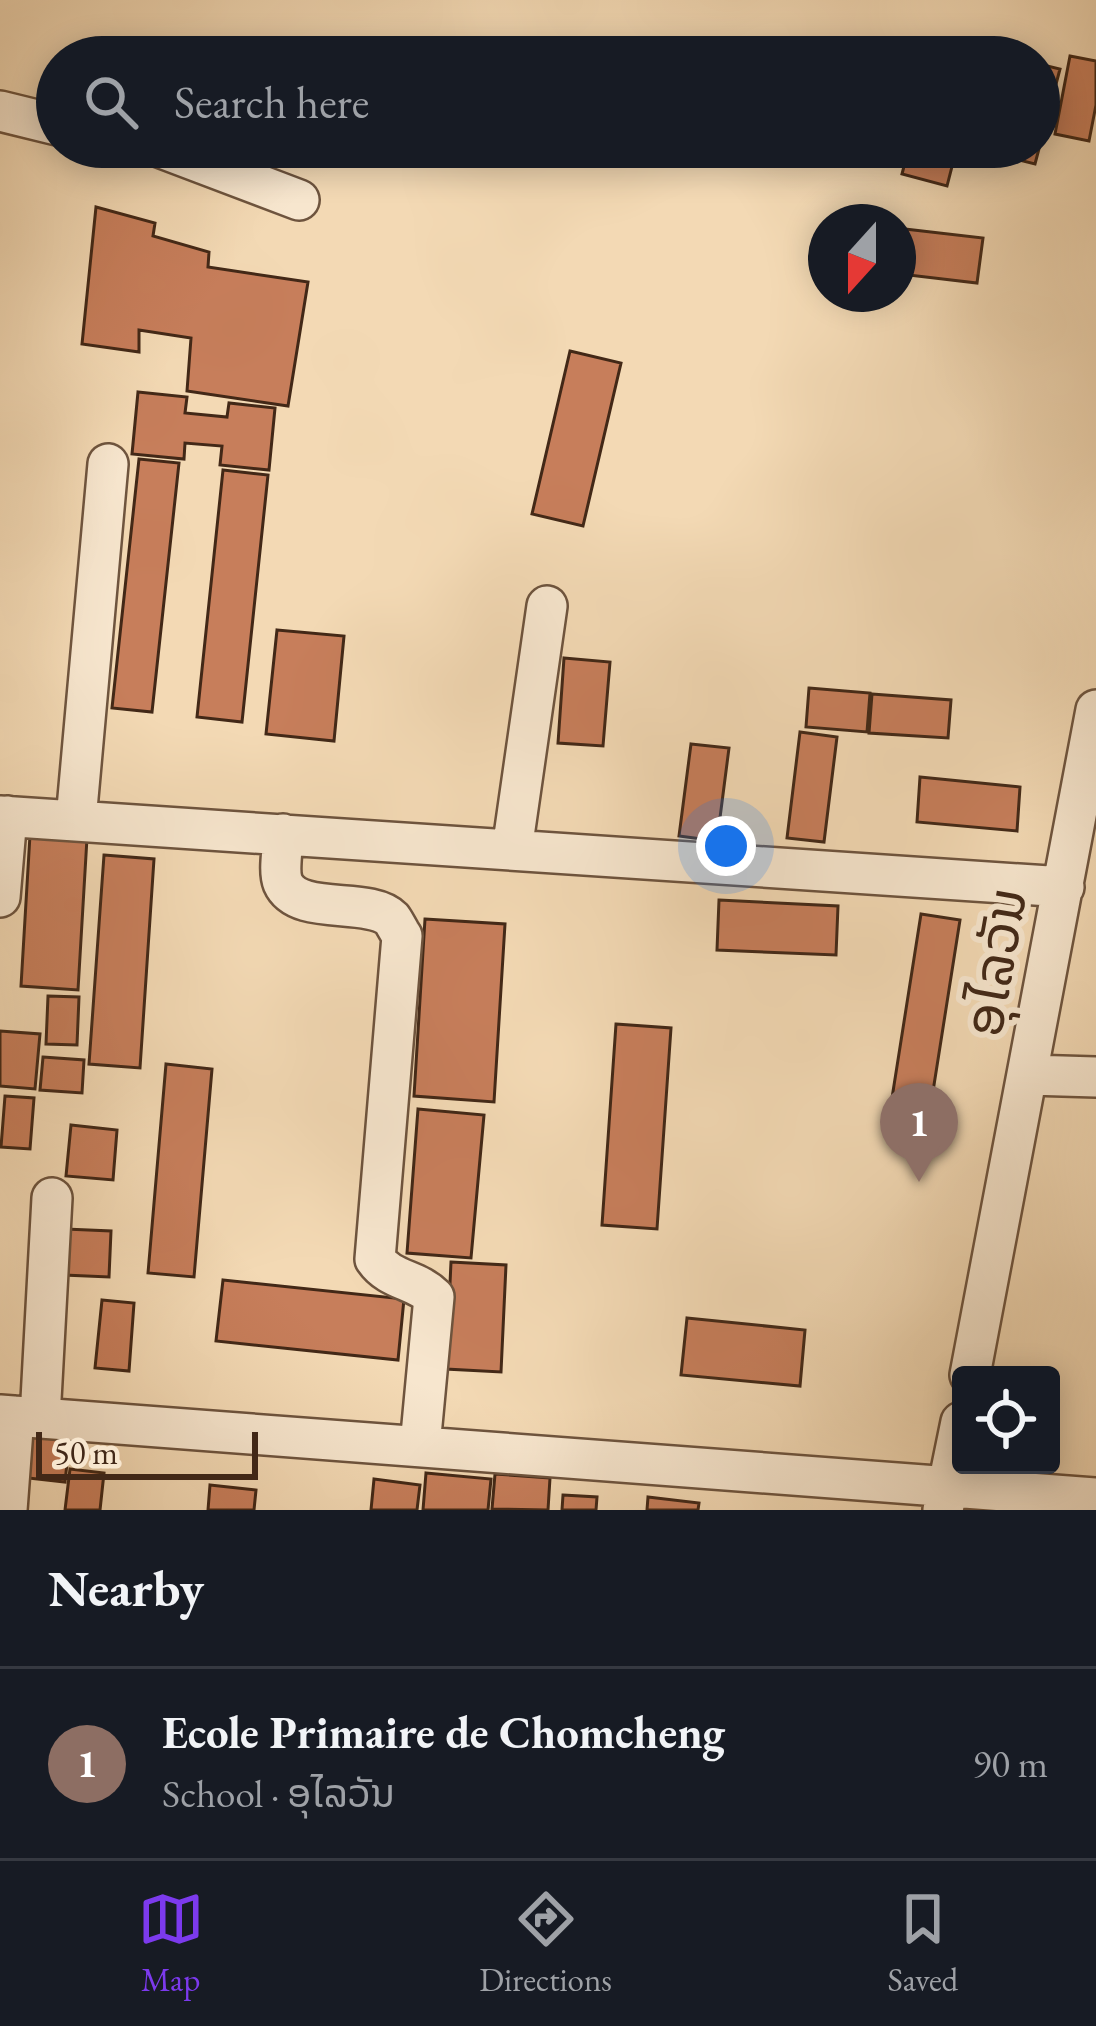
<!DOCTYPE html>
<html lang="en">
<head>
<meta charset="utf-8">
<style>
  :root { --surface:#171b24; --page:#20242c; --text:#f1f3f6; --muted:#9ea1a6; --line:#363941; --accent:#7c3aed }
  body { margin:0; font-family:"EB Garamond","Noto Sans Lao",serif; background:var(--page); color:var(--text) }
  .controls { position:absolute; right:36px; bottom:36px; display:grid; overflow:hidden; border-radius:12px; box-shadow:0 6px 30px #0003 }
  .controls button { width:108px; height:108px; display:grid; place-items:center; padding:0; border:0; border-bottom:3px solid var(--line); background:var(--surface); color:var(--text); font:60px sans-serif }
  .compass { position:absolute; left:808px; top:204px; width:108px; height:108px; border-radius:50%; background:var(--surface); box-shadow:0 6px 30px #0003; rotate:201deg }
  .scale { position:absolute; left:36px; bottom:30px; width:222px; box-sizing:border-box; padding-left:12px; border:6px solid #422817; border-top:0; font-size:33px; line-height:42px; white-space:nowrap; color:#422817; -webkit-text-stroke:9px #f7e6ce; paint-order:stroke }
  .you { position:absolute; left:726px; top:846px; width:42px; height:42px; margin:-30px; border:9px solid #fff; border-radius:50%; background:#1a73e8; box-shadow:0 0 0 18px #1a73e833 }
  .badge { display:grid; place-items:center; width:78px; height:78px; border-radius:50%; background:var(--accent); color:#fff; font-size:39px; font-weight:700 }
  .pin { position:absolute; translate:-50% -99px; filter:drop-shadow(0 3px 6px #0008) }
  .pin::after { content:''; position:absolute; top:63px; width:42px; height:36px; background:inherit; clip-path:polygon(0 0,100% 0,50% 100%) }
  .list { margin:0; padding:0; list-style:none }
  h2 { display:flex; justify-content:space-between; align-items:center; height:156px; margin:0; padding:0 48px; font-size:51px }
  h2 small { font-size:39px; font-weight:400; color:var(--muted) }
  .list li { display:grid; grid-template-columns:78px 1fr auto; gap:36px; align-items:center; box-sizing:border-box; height:192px; padding:0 48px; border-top:3px solid var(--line) }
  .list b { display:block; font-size:45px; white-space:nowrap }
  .list p { margin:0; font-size:39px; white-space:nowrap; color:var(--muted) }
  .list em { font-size:39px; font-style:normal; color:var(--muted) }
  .icon { flex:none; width:66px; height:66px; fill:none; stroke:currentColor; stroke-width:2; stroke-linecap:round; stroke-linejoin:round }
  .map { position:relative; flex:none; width:1096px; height:1510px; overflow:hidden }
  .search { position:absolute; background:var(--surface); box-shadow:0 6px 30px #0003; left:36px; right:36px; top:36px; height:132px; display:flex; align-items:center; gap:30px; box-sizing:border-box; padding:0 42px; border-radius:66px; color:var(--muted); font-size:45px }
  .sheet { height:348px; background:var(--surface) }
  nav { display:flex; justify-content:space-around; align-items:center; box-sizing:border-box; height:168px; border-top:3px solid var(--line); background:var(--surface); font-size:33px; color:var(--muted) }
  nav a { display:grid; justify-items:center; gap:6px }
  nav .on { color:var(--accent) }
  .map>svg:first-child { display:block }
</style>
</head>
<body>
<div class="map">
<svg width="1096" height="1510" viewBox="0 0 1096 1510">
  <rect width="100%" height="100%" fill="#f3d9b4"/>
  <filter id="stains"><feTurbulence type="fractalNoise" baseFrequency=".00167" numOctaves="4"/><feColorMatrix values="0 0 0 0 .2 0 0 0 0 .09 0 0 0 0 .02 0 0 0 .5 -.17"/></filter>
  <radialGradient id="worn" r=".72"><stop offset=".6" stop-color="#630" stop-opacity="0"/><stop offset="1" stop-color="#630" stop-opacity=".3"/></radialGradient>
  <!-- building -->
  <path fill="#c77e5b" stroke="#422817" stroke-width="3" d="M 1070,56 L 1096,61 L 1096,105 L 1089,141 L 1055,134 Z
    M 1039,64 L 1060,69 L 1035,164 L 970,148 L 1039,147 Z
    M 909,147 L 957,147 L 947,186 L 902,174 Z
    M 96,207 L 155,223 L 153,236 L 209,252 L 208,267 L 308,282 L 288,406 L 187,391 L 191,338 L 139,330 L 139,352 L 82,344 Z
    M 905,229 L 983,238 L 977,283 L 900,274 Z
    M 570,351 L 621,363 L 583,526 L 532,514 Z
    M 138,392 L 187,397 L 185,413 L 227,417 L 229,403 L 275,408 L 269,470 L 220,465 L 222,446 L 185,443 L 184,459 L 132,454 Z
    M 139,459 L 179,463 L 152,712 L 112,708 Z
    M 223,470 L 268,475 L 242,722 L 197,717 Z
    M 277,630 L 344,636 L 334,741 L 266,734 Z
    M 564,658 L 610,662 L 603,746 L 558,743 Z
    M 809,688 L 870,693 L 867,732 L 806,727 Z
    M 872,694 L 951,700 L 948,738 L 869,733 Z
    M 800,732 L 837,737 L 824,842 L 787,838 Z
    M 691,744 L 729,748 L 717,841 L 679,836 Z
    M 920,777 L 1020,787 L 1017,831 L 917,822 Z
    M 30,835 L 87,838 L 78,990 L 21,986 Z
    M 104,855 L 154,859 L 140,1068 L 89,1064 Z
    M 719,900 L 838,906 L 836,955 L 717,950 Z
    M 921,914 L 960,920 L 928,1123 L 889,1117 Z
    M 425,919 L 505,924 L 494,1102 L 414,1096 Z
    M 48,996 L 79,997 L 77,1045 L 46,1044 Z
    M 616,1024 L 671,1028 L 657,1229 L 602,1225 Z
    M 0,1031 L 40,1034 L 35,1089 L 0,1086 Z
    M 43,1057 L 84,1060 L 82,1093 L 40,1090 Z
    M 166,1064 L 212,1069 L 194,1277 L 148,1273 Z
    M 5,1096 L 34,1098 L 30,1149 L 1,1147 Z
    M 418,1109 L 484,1115 L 471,1258 L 407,1253 Z
    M 71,1125 L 117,1130 L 113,1180 L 66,1176 Z
    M 65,1229 L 111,1231 L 109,1277 L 64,1275 Z
    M 451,1262 L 506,1265 L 501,1372 L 446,1369 Z
    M 223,1280 L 404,1299 L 398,1360 L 216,1341 Z
    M 102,1300 L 134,1303 L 129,1371 L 95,1368 Z
    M 687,1318 L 805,1330 L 800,1386 L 681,1375 Z
    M 24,1431 L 70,1435 L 65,1482 L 19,1477 Z
    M 70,1469 L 104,1473 L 100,1510 L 65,1510 Z
    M 426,1473 L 491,1479 L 488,1510 L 423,1510 Z
    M 495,1474 L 550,1478 L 548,1510 L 492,1509 Z
    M 374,1479 L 420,1485 L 417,1510 L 371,1510 Z
    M 210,1485 L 256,1490 L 254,1510 L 208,1510 Z
    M 563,1495 L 597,1497 L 596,1510 L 562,1510 Z
    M 648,1497 L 699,1503 L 698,1510 L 647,1510 Z"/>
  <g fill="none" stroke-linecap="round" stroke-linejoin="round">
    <!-- minor casing -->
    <g stroke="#6e543e" stroke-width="44">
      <path id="minor" d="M 0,111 L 57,125
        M 159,147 L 299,200
        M 0,816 L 1064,887
        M 76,820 L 108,464
        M 283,834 C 283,848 278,871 283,883 C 298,917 369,896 392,919 C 393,920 401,935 402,936 L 375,1259 C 390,1281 416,1279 434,1297 L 420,1446
        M 512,850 L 547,606
        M 0,897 L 7,816
        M 1029,1075 L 1096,1077
        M 970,1375 L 1096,710
        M 0,1415 L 1096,1498
        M 40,1418 L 52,1198
        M 7,1510 L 14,1416
        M 943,1510 L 961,1422"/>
    </g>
    <!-- minor -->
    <use href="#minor" stroke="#f7e6ce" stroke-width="39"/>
  </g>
  <g text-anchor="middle" stroke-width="12" stroke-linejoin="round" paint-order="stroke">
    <!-- street labels -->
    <g font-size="54" fill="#422817" stroke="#f7e6ce">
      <text transform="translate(995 962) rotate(-80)" y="19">ອຸໄລວັນ</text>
    </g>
  </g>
  <rect width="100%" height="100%" filter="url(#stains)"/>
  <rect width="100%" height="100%" fill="url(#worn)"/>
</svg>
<div class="controls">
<button><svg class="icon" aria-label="locate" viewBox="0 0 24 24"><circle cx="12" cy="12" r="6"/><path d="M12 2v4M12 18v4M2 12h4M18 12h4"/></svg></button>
</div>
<svg class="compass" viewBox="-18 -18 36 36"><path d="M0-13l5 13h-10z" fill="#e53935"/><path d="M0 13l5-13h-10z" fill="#9ea1a6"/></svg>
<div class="scale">50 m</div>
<div class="you"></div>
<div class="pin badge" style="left:919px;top:1182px;background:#8d6e63">1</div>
<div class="search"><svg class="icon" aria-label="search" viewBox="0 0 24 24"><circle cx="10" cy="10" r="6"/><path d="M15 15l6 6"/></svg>Search here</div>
</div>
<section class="sheet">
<h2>Nearby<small></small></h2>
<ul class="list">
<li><span class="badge" style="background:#8d6e63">1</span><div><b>Ecole Primaire de Chomcheng</b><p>School · ອຸໄລວັນ</p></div><em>90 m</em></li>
</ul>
</section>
<nav>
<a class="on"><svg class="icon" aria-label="map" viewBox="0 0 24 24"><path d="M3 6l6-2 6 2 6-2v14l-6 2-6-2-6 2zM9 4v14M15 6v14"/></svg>Map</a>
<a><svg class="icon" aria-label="directions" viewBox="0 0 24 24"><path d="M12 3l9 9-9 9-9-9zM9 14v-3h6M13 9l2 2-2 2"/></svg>Directions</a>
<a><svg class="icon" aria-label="saved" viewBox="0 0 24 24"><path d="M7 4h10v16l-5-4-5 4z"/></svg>Saved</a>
</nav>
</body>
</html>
